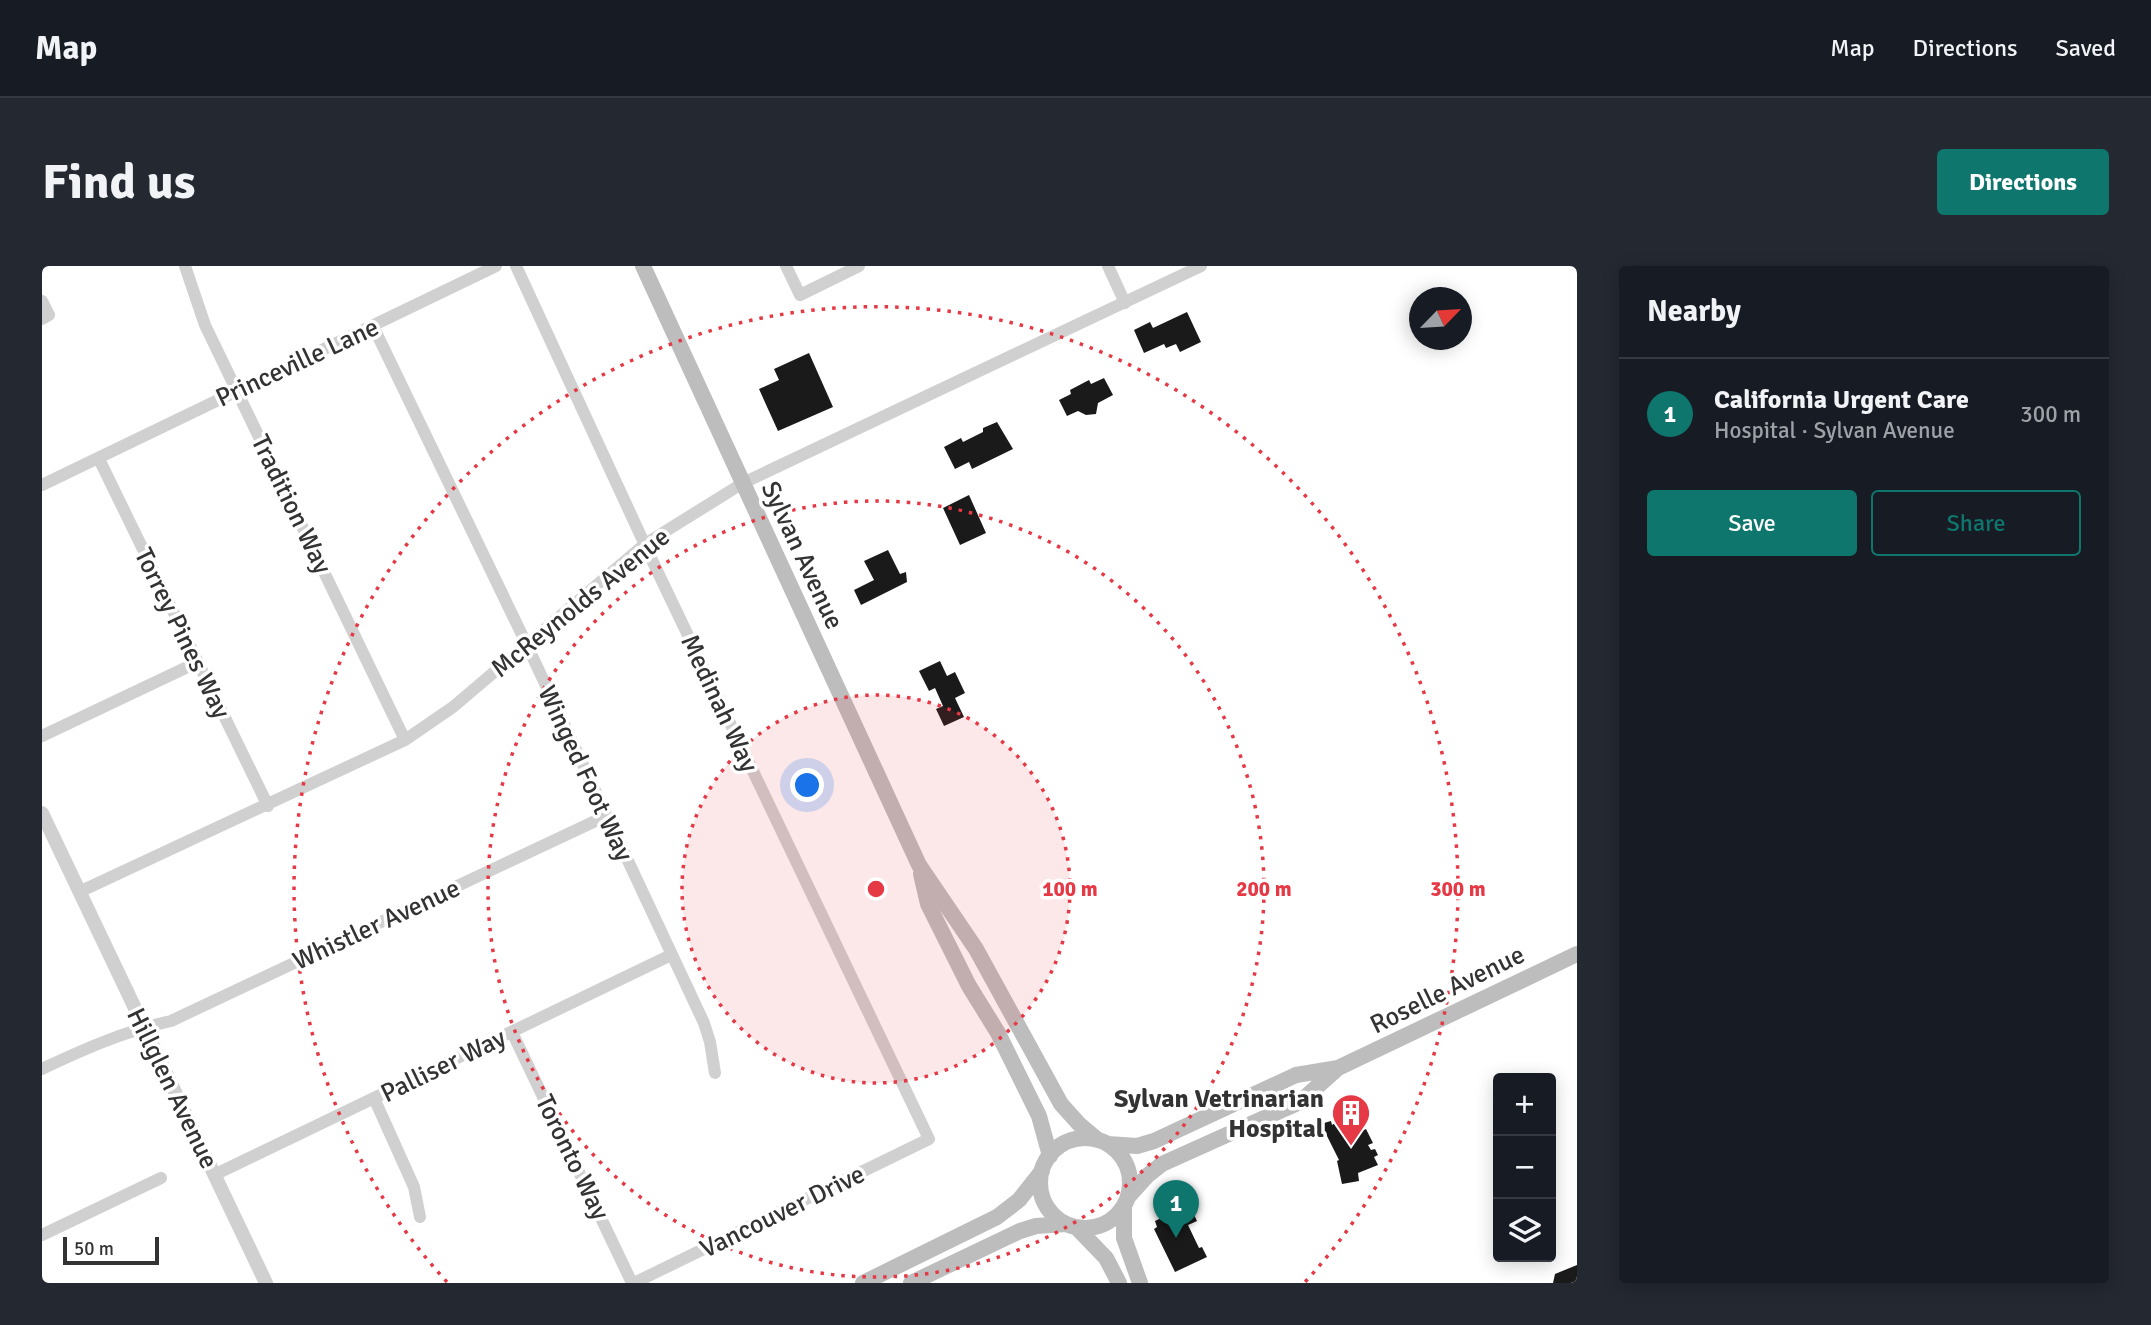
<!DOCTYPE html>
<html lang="en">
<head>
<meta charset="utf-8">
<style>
  :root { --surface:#171b24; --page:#242831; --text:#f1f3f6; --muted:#9ea1a6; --line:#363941; --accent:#0f766e }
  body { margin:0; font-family:Signika,sans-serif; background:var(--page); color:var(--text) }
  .controls { position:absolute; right:21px; bottom:21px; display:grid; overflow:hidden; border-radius:7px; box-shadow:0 4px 18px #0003 }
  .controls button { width:63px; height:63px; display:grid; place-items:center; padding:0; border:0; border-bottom:2px solid var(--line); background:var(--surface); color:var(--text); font:35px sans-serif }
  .compass { position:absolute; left:1367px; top:21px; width:63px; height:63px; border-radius:50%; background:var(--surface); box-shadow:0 4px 18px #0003; rotate:65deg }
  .scale { position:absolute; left:21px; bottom:18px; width:96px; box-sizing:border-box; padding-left:7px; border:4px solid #333; border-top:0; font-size:19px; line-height:24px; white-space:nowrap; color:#333; -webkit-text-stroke:5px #fff; paint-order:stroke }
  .you { position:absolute; left:766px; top:520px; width:24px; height:24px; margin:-18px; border:5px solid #fff; border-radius:50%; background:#1a73e8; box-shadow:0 0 0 10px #1a73e833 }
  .badge { display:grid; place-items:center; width:46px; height:46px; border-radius:50%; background:var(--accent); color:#fff; font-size:23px; font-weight:700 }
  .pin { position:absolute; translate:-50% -58px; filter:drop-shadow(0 2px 4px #0008) }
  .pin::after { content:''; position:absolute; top:37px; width:24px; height:21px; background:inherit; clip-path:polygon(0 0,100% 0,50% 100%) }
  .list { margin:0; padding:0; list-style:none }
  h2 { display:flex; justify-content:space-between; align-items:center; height:91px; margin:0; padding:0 28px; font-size:30px }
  h2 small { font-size:23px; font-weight:400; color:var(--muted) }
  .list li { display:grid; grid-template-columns:46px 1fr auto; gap:21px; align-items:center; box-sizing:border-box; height:112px; padding:0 28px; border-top:2px solid var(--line) }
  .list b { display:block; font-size:26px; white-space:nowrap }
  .list p { margin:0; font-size:23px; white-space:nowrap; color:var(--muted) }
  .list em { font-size:23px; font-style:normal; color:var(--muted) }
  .actions { display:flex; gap:14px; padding:21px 28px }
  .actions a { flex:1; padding:16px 0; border:2px solid var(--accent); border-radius:7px; text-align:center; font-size:24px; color:var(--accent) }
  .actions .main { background:var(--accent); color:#fff }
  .icon { flex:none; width:38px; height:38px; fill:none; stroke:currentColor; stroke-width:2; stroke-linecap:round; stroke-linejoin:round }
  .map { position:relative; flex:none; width:1535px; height:1017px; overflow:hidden; border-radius:7px }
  header { display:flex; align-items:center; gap:42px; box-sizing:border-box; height:98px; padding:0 35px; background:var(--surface); border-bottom:2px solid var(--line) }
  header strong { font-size:33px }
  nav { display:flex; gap:38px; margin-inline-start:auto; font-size:24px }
  .intro { display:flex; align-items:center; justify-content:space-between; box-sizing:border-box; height:168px; padding:0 42px }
  h1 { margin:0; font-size:49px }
  .button { padding:18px 32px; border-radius:7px; background:var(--accent); color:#fff; font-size:24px; font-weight:700 }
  main { display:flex; gap:42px; padding:0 42px }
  aside { flex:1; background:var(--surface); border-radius:7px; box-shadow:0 4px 18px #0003 }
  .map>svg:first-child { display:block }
</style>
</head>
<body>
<header>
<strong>Map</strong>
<nav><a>Map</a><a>Directions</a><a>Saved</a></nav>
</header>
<div class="intro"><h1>Find us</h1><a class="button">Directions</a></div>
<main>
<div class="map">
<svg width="1535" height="1017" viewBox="0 0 1535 1017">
  <rect width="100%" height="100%" fill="#fff"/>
  <!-- building -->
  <path fill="#1a1a1a" d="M 1145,46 L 1159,76 L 1138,86 L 1134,78 L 1124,82 L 1122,78 L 1102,87 L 1092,64 L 1108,56 L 1111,62 Z
    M 767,87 L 791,141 L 736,165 L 717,123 L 737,114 L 732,103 Z
    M 1062,112 L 1071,129 L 1056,137 L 1054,148 L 1044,149 L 1036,145 L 1025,150 L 1017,134 L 1029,128 L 1028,124 L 1047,114 L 1049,118 Z
    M 955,156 L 971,183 L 930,203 L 927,196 L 913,203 L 902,181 L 919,172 L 921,176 L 941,166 L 941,162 Z
    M 927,229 L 944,267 L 918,279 L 901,242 Z
    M 846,284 L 858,308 L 864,306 L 865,316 L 819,339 L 812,324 L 832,314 L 822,295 Z
    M 898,395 L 905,410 L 913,406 L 923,427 L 913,432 L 922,451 L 902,460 L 894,443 L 901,440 L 893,422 L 887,425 L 877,405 Z
    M 1308,843 L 1319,865 L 1324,863 L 1331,877 L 1326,879 L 1329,884 L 1333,883 L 1336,889 L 1332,891 L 1336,899 L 1316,907 L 1317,915 L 1300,918 L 1295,895 L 1297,894 L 1281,862 L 1282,857 L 1289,855 L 1290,859 L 1293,857 L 1291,848 L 1295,849 Z
    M 1144,932 L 1155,955 L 1146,959 L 1157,982 L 1160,981 L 1165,991 L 1133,1006 L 1112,963 L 1115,961 L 1113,955 L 1123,950 L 1120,943 Z
    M 1535,999 L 1535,1017 L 1511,1017 L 1513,1008 Z"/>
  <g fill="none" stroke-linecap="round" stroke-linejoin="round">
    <!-- minor -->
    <path stroke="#d0d0d0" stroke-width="12" d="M 143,0 L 163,59 L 363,474
      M 474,0 L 609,292 L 887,873 L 592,1017
      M 744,0 L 758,29 L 817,0
      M 1066,0 L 1083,37
      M 0,35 L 7,49 L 0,53
      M 331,60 L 484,377 L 662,757 L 668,776 L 673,807
      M 57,193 L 226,540
      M 0,219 L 454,0
      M 0,470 L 156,396
      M 37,626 L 363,474 L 411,441 L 603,278 L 701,217 L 1159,0
      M 470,766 L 590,1017
      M 0,803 C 42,783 83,765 129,755 L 564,550
      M 332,832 L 372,921 L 378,951
      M 172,909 L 629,689
      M 0,969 L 119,912"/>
    <!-- tertiary -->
    <path stroke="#d0d0d0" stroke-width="14" d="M 0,547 L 224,1017"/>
    <!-- secondary -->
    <path stroke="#bdbdbd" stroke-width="16" d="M 601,0 L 877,599 L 934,683 L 1019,838 L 1037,858 L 1056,874
      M 879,608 L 886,638 L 927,720 L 956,767 L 997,850 L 1008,890
      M998 917a45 45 0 1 1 90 0a45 45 0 1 1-90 0Z
      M 1066,878 L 1095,880 L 1112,875 L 1254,809 L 1296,802 L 1535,688
      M 1087,930 L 1106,909 L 1120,898 L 1258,836 L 1296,802
      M 1082,940 L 1082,972 L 1098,1017
      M 1034,961 L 1064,992 L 1077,1017
      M 821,1017 L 955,951 L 977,934 L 1000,905
      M 869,1017 L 978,965 L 994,960 L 1024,958"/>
  </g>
  <!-- distance rings -->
  <circle cx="834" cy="623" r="194" fill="#e63946" fill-opacity=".12"/>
  <g fill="none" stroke="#e63946" stroke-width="3.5" stroke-dasharray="3.5 7">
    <circle cx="834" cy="623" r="194"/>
    <circle cx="834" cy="623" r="388"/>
    <path d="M405 1016A582 582 0 1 1 1263 1016"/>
  </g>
  <!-- icons -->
  <defs>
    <g id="building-pin" transform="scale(2.0125)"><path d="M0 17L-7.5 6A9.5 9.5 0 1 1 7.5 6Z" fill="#e63946" stroke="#fff"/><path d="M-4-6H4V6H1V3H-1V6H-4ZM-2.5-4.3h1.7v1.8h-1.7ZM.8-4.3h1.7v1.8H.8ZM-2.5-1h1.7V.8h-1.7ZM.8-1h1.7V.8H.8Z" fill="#fff"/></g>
  </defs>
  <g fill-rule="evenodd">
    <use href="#building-pin" x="1309" y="847"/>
  </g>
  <g text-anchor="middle" stroke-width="7" stroke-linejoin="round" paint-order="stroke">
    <!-- street labels -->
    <g font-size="26" fill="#333" stroke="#fff">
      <text transform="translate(255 96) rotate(-25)" y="9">Princeville Lane</text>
      <text transform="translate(250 238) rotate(64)" y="9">Tradition Way</text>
      <text transform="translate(761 289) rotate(65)" y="9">Sylvan Avenue</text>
      <text transform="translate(538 336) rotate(-39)" y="9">McReynolds Avenue</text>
      <text transform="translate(141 367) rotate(64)" y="9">Torrey Pines Way</text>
      <text transform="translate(678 437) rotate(65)" y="9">Medinah Way</text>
      <text transform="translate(544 507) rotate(65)" y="9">Winged Foot Way</text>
      <text transform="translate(334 658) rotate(-25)" y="9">Whistler Avenue</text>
      <text transform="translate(1405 723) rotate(-26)" y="9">Roselle Avenue</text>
      <text transform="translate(401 799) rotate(-26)" y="9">Palliser Way</text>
      <text transform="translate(131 822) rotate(64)" y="9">Hillglen Avenue</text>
      <text transform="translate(531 891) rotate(64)" y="9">Toronto Way</text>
      <text transform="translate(740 945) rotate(-26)" y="9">Vancouver Drive</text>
    </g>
    <!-- poi labels -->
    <g font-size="26" font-weight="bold" fill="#333" stroke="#fff" text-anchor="end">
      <text x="1282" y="841">Sylvan Vetrinarian<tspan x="1282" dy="30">Hospital</tspan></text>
    </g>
  </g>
  <circle cx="834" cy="623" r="10" fill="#e63946" stroke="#fff" stroke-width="3.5"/>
  <g font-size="21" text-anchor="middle" font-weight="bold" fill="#e63946" stroke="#fff" stroke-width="7" stroke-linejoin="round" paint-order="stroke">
    <text x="1028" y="630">100 m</text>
    <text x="1222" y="630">200 m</text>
    <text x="1416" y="630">300 m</text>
  </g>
</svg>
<div class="controls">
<button>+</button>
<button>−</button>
<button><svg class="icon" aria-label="layers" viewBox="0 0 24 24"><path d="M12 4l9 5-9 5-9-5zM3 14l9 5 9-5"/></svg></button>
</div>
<svg class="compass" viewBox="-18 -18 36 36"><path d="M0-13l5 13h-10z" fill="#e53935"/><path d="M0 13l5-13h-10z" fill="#9ea1a6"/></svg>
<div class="scale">50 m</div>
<div class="you"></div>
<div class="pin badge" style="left:1134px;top:972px">1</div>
</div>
<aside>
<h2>Nearby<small></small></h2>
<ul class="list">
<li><span class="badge">1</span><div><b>California Urgent Care</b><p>Hospital · Sylvan Avenue</p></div><em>300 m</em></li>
</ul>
<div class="actions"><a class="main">Save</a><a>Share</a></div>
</aside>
</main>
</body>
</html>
